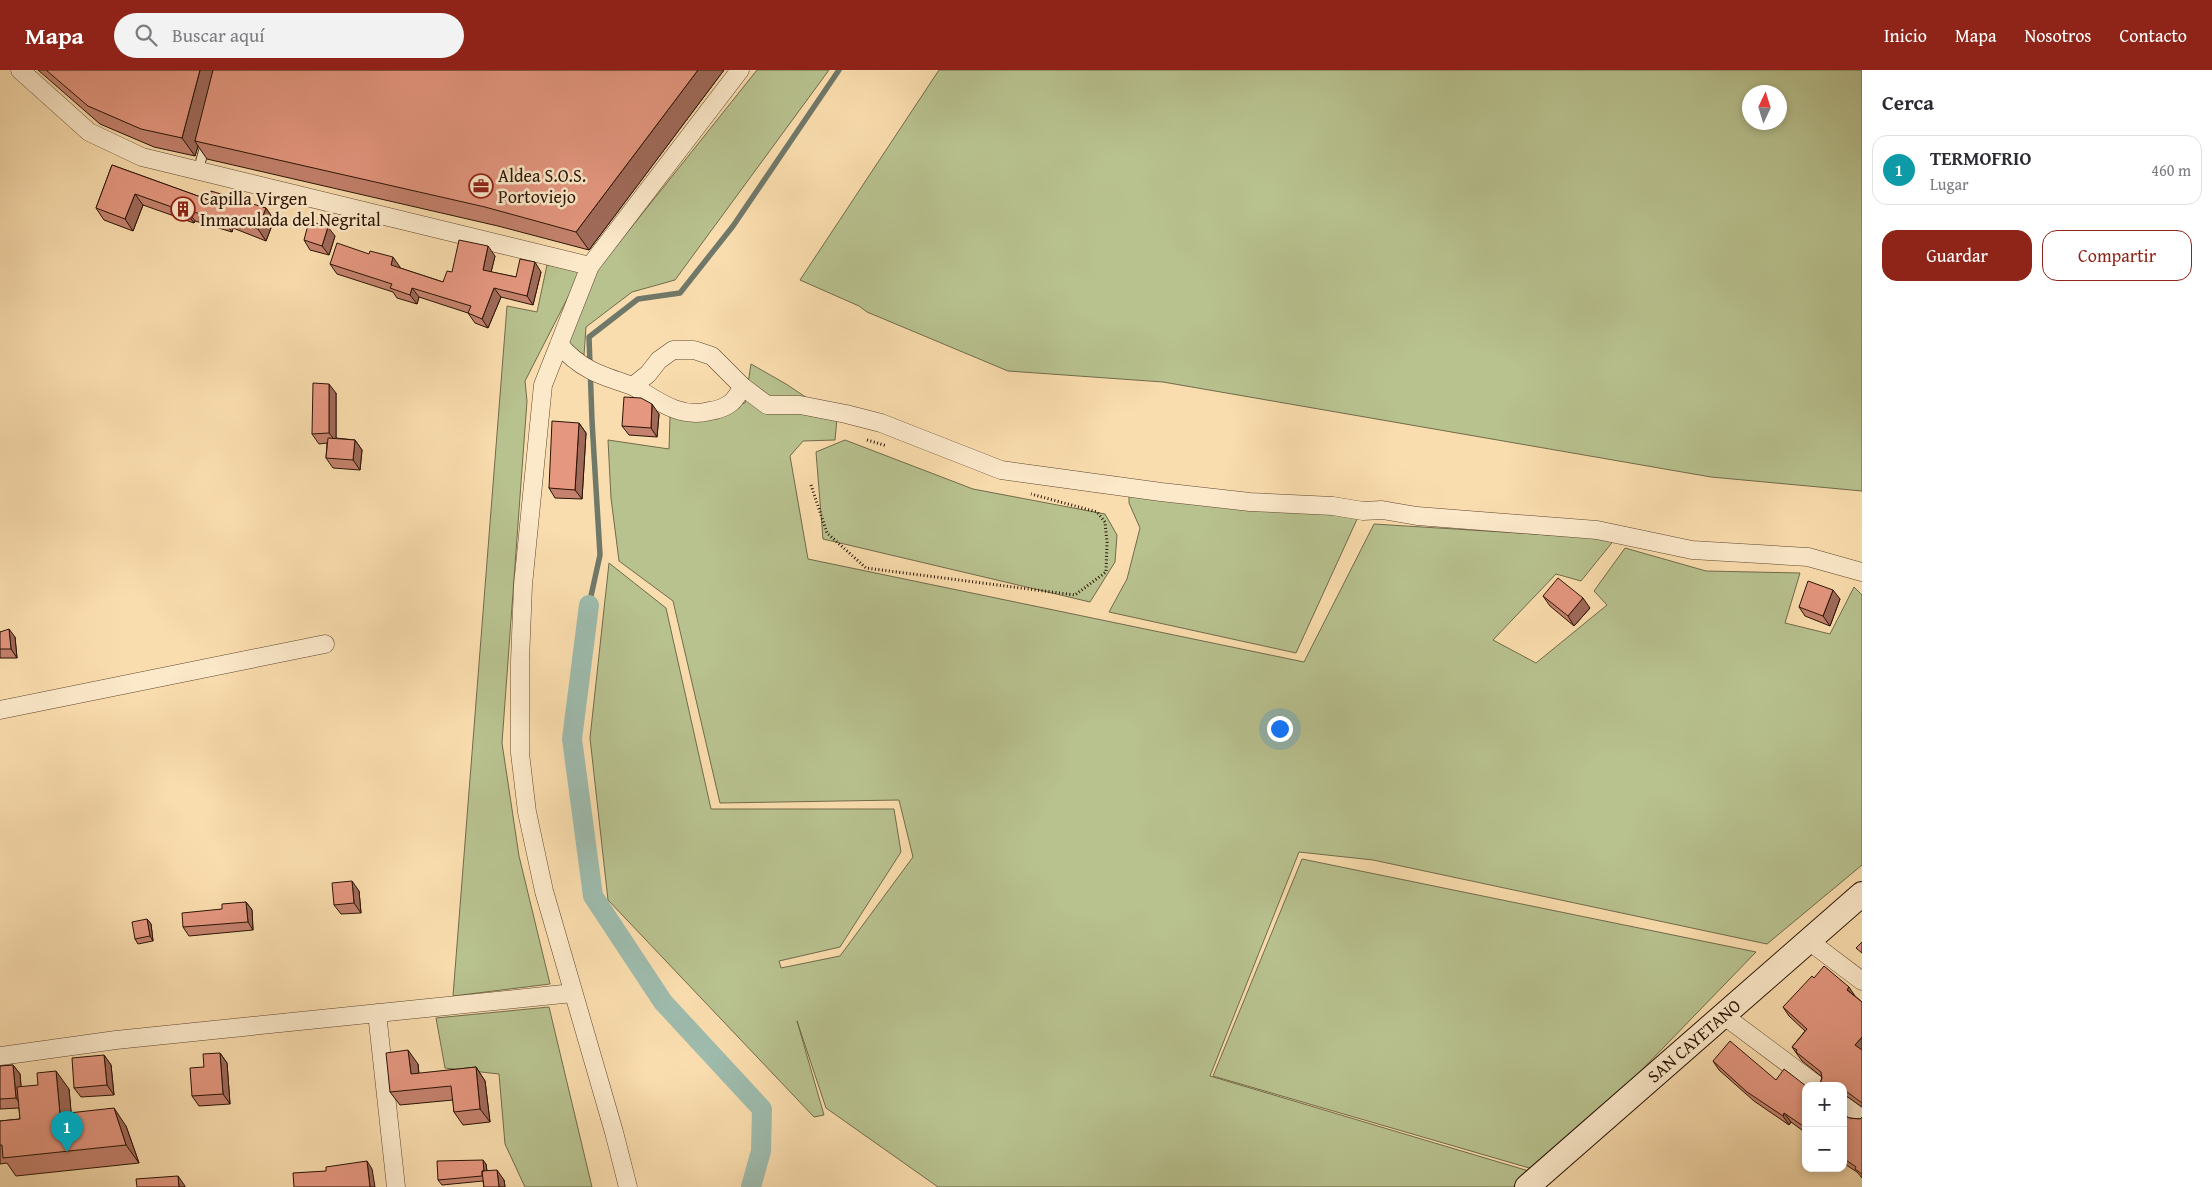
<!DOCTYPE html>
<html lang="es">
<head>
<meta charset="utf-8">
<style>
  :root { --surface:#fff; --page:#f2f2f3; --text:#2b2b33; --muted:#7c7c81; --line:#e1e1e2; --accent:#8f2418 }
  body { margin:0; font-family:"Gentium Book Plus",serif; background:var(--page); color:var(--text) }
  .controls { position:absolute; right:15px; bottom:15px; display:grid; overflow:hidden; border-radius:10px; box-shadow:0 2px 8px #0003 }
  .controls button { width:45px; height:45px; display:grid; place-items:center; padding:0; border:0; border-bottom:1px solid var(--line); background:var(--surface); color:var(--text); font:25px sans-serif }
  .compass { position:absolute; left:1742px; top:15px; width:45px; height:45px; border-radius:50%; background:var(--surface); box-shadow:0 2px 8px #0003; rotate:4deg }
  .you { position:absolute; left:1279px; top:658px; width:18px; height:18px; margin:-12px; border:4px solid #fff; border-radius:50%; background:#1a73e8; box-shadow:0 0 0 8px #1a73e833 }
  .badge { display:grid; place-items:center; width:32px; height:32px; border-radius:50%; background:var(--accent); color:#fff; font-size:16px; font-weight:700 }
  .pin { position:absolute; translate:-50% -41px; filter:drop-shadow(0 1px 2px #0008) }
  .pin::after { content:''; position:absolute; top:26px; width:18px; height:15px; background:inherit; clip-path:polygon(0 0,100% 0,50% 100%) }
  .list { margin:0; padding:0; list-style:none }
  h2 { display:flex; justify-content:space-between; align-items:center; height:65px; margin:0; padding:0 20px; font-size:21px }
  h2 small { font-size:16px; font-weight:400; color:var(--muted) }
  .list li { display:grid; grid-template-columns:32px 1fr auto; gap:15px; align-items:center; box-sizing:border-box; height:70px; margin:0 10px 10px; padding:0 10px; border:1px solid var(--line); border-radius:15px }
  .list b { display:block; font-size:19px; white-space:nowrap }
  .list p { margin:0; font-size:16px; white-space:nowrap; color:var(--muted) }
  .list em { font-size:16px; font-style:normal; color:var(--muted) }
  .actions { display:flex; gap:10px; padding:15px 20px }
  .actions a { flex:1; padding:11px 0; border:1px solid var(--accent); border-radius:15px; text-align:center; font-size:18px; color:var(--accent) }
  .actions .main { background:var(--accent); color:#fff }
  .icon { flex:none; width:28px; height:28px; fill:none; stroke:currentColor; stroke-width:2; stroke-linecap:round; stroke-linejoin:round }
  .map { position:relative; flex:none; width:1862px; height:1117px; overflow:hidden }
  header { display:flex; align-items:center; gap:30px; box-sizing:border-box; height:70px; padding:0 25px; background:var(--accent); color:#fff }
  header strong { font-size:24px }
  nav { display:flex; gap:28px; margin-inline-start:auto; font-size:18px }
  .search { width:350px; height:45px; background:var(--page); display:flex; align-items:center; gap:12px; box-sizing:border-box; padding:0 18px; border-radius:28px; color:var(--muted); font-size:19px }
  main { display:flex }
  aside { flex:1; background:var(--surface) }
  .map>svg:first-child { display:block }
</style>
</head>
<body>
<header>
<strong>Mapa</strong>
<div class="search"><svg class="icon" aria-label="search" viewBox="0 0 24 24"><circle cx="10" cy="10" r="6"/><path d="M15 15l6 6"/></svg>Buscar aquí</div>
<nav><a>Inicio</a><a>Mapa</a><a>Nosotros</a><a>Contacto</a></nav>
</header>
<main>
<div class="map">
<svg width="1862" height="1117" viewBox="0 0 1862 1117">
  <rect width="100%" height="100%" fill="#faddae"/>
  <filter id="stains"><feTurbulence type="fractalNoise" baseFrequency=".004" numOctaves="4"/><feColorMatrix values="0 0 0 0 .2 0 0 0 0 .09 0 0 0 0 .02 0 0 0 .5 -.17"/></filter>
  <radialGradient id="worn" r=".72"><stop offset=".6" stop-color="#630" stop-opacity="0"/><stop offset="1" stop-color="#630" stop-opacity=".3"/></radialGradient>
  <!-- green -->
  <path fill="#b8c28f" stroke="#716b4a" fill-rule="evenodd" d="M 757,0 L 829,0 L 675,210 L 632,222 L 586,257 L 584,285 L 563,270 L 598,199 Z
    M 939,0 L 1862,0 L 1862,421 L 1711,407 L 1163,312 L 1008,301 L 867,242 L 859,236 L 800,210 ZM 1750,22 L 1780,22 L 1780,52 L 1750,52 Z
    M 547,195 L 582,200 L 525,311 L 527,331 L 502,673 L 519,786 L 550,914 L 453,926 L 507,236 L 537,242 Z
    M 751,294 L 786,314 L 837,348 L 835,370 L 803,371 L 790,386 L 808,489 L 1304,592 L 1374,454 L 1615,469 L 1581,511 L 1556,504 L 1493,570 L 1536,593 L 1607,535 L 1594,521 L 1625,478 L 1706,501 L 1800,503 L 1785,553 L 1830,564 L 1854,517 L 1862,525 L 1862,795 L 1767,874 L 1373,790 L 1299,782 L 1210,1006 L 1532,1102 L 1513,1117 L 938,1117 L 826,1038 L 797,951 L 824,1045 L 814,1047 L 608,830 L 590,668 L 609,493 L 666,538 L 711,739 L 894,739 L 901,782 L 840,877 L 779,891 L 781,898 L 840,886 L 913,787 L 899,730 L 720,733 L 673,531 L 619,491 L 611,428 L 608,370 L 669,379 L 670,347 L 705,344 L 745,333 Z
    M 845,370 L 973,419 L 1105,444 L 1117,465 L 1115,492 L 1090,532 L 823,469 L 816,382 Z
    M 1129,417 L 1358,447 L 1296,583 L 1109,542 L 1127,509 L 1140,458 L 1129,433 Z
    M 1302,789 L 1756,882 L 1543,1102 L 1213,1006 Z
    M 549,937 L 592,1117 L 525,1117 L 505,1074 L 499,1004 L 445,998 L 436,948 Z"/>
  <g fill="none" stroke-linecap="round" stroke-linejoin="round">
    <!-- stream -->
    <path stroke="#707869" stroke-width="5.5" d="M 589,535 L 600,485 L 592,351 L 589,267 L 638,229 L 680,223 L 733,156 L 839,0"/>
    <!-- canal -->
    <path stroke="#9ebbad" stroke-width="20" d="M 589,535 L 572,669 L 593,826 L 663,932 L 762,1039 L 761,1081 L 751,1117"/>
    <!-- service casing -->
    <g stroke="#5e462e" stroke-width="11">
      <path id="service" d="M 198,101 L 206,72"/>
    </g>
    <!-- minor casing -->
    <g stroke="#5e462e" stroke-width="19">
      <path id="minor" d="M 20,0 L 89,62 L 142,87 L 590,196
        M 559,274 C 579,299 602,306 633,316 L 648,304 L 659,290 L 673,280 L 694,280 L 712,286 L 743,317 L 767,335 L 800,335 L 846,344 L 881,353 L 1001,400 L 1161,422 L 1250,432 L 1333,436 L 1363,441 L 1382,440 L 1417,446 L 1597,460 L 1692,480 L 1808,487 L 1862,502
        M 633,316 C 658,331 680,349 710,341 C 717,340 726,337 732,332 C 736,328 740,321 743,317
        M 0,640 L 325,574
        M 1809,871 L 1862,911
        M 377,943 L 396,1117
        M 1723,945 L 1818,1016
        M 0,986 L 116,970 L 573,923
        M 1843,1035 L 1862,1049
        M 628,1117 L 614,1062 L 544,821 L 527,742 L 520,683 L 520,591 L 523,515 L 543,315 L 590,196 L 740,0"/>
    </g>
    <!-- secondary casing -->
    <g stroke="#2a1404" stroke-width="26">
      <path id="secondary" d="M 1527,1117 L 1862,824"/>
    </g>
    <!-- path -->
    <path stroke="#2a1404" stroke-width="3" stroke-dasharray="1 2.5" stroke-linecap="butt" d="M 867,370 L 887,376
      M 811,415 L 827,463 L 866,498 L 1075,525 L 1106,502 L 1107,472 L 1105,452 L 1097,442 L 1031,424"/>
    <!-- service -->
    <use href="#service" stroke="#fce9ca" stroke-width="9"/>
    <!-- minor -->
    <use href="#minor" stroke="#fce9ca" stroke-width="18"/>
    <!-- secondary -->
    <use href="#secondary" stroke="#fce9ca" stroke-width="24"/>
  </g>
  <!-- wall -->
  <path fill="#c5826e" stroke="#2a1404" d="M 38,0 L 724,0 L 589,180 L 498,156 L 207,89 L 198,76 L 195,86 L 154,77 L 100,54 Z
    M 112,95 L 209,130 L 266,138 L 274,150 L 266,171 L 233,158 L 232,162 L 195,151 L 194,153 L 143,135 L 133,161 L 104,150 L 96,138 Z
    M 335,166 L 329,185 L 310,180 L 304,170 Z
    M 495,186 L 491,202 L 516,207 L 541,202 L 533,235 L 501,227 L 488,258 L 475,253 L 468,243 L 419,227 L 417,234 L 397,228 L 393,222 L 337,204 L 330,194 L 400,197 L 400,198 L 443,212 L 452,202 Z
    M 336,323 L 336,368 L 355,370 L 362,380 L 360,400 L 333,398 L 326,388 L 327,373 L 319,374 L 312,364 Z
    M 659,344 L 657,367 L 629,365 L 622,356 Z
    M 579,353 L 586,363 L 582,429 L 555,428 L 549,418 Z
    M 1543,526 L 1590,538 L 1574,556 L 1550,536 Z
    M 1840,529 L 1830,556 L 1805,546 L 1799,537 Z
    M 0,562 L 15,567 L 17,588 L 0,588 Z
    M 359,821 L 361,843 L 341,844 L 334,835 Z
    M 246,832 L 252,840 L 253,860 L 189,866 L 183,857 L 222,839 Z
    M 147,849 L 151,854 L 153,871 L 138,874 L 135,869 Z
    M 1814,908 L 1855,926 L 1862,932 L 1862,1037 L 1845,1025 L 1843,1025 L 1843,1016 L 1820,1014 L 1822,1007 L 1802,991 L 1792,977 L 1805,961 L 1789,946 L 1783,937 Z
    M 220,983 L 227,993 L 230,1034 L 199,1036 L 192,1026 L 204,997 Z
    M 104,985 L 111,995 L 114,1025 L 81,1027 L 74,1018 Z
    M 1713,991 L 1776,1010 L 1806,1016 L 1806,1063 L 1791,1052 L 1789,1055 L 1754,1031 L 1719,1000 Z
    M 418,994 L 419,1004 L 476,997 L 485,1011 L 490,1052 L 463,1055 L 454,1042 L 453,1030 L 400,1035 L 390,1022 Z
    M 13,995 L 20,1004 L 21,1017 L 69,1019 L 71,1043 L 126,1056 L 139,1093 L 16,1106 L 7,1093 L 0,1094 L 0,1051 L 20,1049 L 19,1038 L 0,1039 L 0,996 Z
    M 1843,1044 L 1849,1048 L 1860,1049 L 1862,1047 L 1862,1108 L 1857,1102 L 1843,1093 Z
    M 486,1094 L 487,1101 L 504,1110 L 505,1117 L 484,1117 L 483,1111 L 442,1115 L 438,1110 Z"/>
  <!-- shaded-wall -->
  <path fill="#a06a5a" stroke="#2a1404" d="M 200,0 L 218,0 L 195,71 L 198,76 L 195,86 L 182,68 Z
    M 698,0 L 724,0 L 589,180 L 576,162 Z
    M 135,124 L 143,135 L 133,161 L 125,149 Z
    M 266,138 L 274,150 L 266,171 L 258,159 Z
    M 187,140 L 195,151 L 194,153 L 186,142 Z
    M 225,147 L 233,158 L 232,162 L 224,151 Z
    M 328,157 L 335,166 L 329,185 L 322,176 Z
    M 488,176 L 495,186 L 489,210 L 483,200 Z
    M 393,187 L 400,197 L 398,205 L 391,195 Z
    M 535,192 L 541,202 L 533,235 L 527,226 Z
    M 412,218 L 419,227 L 417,234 L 410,225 Z
    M 494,218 L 501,227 L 488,258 L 482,249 Z
    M 329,314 L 336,323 L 336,372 L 329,363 Z
    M 652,334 L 659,344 L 657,367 L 651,358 Z
    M 579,353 L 586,363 L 582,429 L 575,420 Z
    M 355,370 L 362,380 L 360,400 L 353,390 Z
    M 1833,520 L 1840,529 L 1830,556 L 1823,546 Z
    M 1583,528 L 1590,538 L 1574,556 L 1568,546 Z
    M 9,559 L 15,567 L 17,588 L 11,579 Z
    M 352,811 L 359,821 L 361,843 L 354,833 Z
    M 246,832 L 252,840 L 253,860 L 248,852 Z
    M 147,849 L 151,854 L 153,871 L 150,866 Z
    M 1849,917 L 1855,926 L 1847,920 Z
    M 1862,967 L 1862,983 L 1855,975 Z
    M 408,980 L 418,994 L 420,1018 L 411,1004 Z
    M 220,983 L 227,993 L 230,1034 L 223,1024 Z
    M 104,985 L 111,995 L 114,1025 L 107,1015 Z
    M 13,995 L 20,1004 L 23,1038 L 16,1028 Z
    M 476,997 L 485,1011 L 490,1052 L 480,1039 Z
    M 56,1001 L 69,1019 L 73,1062 L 60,1044 Z
    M 114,1038 L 126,1056 L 139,1093 L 126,1075 Z
    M 1784,1043 L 1791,1052 L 1789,1055 L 1783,1046 Z
    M 483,1090 L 486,1094 L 488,1110 L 484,1105 Z
    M 367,1091 L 372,1099 L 375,1117 L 370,1117 Z
    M 497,1100 L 504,1110 L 505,1117 L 499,1117 Z
    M 178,1106 L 185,1116 L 185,1117 L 179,1117 Z"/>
  <!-- building -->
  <path fill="#e59780" stroke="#2a1404" d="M 46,0 L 200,0 L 182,68 L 141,59 L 88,36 Z
    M 213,0 L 698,0 L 576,162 L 485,137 L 195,71 Z
    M 112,95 L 209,130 L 211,121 L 266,138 L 258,159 L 225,147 L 224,151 L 187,140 L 186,142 L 135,124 L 125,149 L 96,138 Z
    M 309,151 L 328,157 L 322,176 L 304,170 Z
    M 459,170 L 488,176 L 483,200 L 516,207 L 520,189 L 535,192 L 527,226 L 494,218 L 482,249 L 468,243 L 471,236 L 412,218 L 410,225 L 390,218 L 392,214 L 330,194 L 337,173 L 369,184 L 370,181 L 393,187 L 391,195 L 443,212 L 447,201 L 452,202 Z
    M 313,313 L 329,314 L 329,363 L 312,364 Z
    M 624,327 L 641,328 L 652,334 L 651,358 L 622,356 Z
    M 552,351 L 579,353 L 575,420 L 549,418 Z
    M 328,368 L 355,370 L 353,390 L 326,388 Z
    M 1558,508 L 1583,528 L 1568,546 L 1543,526 Z
    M 1808,511 L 1833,520 L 1823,546 L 1799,537 Z
    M 9,559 L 11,579 L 0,579 L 0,562 Z
    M 352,811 L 354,833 L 334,835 L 332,813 Z
    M 246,832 L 248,852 L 183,857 L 182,843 L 222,839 L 222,834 Z
    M 147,849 L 150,866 L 135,869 L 132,852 Z
    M 1862,872 L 1862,883 L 1856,878 Z
    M 1824,896 L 1849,917 L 1847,920 L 1862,932 L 1862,967 L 1855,975 L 1862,980 L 1862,1033 L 1843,1019 L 1843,1016 L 1815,1016 L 1820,1014 L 1822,1008 L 1821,1002 L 1796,982 L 1797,980 L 1792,977 L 1807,959 L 1783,937 L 1812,906 L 1814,908 Z
    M 1730,971 L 1776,1010 L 1784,999 L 1806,1016 L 1806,1058 L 1784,1043 L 1783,1046 L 1747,1022 L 1713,991 Z
    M 408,980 L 411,1004 L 476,997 L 480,1039 L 454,1042 L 451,1016 L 390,1022 L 386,983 Z
    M 220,983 L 223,1024 L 192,1026 L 190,998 L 204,997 L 203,984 Z
    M 104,985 L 107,1015 L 74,1018 L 72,988 Z
    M 13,995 L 16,1028 L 0,1029 L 0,996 Z
    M 56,1001 L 60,1044 L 114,1038 L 126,1075 L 3,1088 L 2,1075 L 0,1075 L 0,1051 L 20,1049 L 17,1017 L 38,1015 L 37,1003 Z
    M 1843,1044 L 1849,1048 L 1860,1049 L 1862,1047 L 1862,1104 L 1855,1099 L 1856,1097 L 1843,1088 Z
    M 483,1090 L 484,1101 L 482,1101 L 482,1106 L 438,1110 L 437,1091 Z
    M 367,1091 L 370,1117 L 294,1117 L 293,1103 L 326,1101 L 326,1097 Z
    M 497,1100 L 499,1117 L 484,1117 L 482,1101 Z
    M 178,1106 L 179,1117 L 137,1117 L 136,1109 Z"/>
  <!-- icons -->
  <defs>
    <g id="office-ring" transform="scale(1.25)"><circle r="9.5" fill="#fce9ca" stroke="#8f2418" stroke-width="1.5"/><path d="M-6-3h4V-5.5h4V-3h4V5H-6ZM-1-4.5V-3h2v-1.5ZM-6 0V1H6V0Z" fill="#8f2418"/></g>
    <g id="building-ring" transform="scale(1.25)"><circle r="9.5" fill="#fce9ca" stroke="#8f2418" stroke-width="1.5"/><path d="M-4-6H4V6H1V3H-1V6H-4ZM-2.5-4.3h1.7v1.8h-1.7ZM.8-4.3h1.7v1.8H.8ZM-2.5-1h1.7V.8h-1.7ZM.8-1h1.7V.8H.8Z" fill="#8f2418"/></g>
  </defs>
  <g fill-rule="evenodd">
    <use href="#office-ring" x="481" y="116"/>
    <use href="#building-ring" x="183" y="139"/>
  </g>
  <g text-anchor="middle" stroke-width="5" stroke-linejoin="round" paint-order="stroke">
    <!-- poi labels -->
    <g font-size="18" fill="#2a1404" stroke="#fce9ca" text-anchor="start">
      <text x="498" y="112">Aldea S.O.S.<tspan x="498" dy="21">Portoviejo</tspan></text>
      <text x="200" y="135">Capilla Virgen<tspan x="200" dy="21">Inmaculada del Negrital</tspan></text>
    </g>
    <!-- street labels -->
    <g font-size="18" fill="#2a1404" stroke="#fce9ca">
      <text transform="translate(1694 971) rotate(-41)" y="6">SAN CAYETANO</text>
    </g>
  </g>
  <rect width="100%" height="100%" filter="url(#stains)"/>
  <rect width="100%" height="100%" fill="url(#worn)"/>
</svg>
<div class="controls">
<button>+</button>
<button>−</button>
</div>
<svg class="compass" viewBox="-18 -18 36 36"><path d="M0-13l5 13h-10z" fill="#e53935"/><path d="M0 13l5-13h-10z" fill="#7c7c81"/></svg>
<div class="you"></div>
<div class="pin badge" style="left:67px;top:1082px;background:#0f9aa8">1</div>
</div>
<aside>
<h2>Cerca<small></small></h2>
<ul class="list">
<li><span class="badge" style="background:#0f9aa8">1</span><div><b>TERMOFRIO</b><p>Lugar</p></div><em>460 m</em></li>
</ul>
<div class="actions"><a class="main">Guardar</a><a>Compartir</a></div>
</aside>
</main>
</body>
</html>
